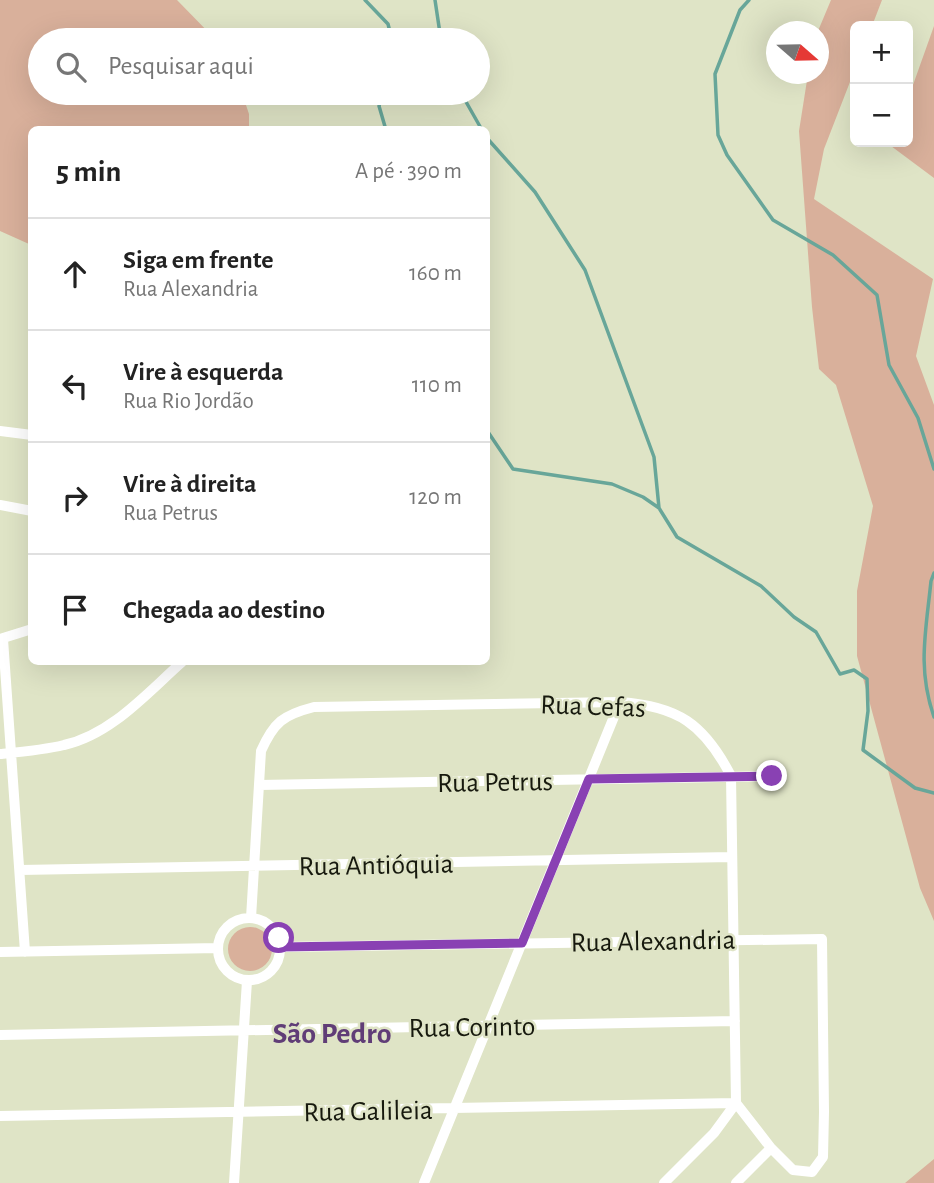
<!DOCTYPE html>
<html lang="pt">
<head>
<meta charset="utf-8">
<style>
  :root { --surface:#fff; --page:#f2f2f2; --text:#222; --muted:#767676; --line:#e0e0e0 }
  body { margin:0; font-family:"Alegreya Sans",sans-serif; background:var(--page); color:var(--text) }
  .controls { position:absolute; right:21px; top:21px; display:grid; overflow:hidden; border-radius:10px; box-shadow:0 7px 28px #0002 }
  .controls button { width:63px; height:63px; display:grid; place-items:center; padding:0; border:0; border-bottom:2px solid var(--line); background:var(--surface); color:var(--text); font:35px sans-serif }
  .compass { position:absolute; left:766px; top:21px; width:63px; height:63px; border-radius:50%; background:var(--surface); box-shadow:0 7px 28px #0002; rotate:110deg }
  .stop { position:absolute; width:21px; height:21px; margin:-16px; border:5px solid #8941b3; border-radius:50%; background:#fff }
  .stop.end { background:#8941b3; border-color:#fff; box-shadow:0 2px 7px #0008 }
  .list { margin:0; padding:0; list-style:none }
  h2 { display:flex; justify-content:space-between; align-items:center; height:91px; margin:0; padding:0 28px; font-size:30px }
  h2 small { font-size:23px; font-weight:400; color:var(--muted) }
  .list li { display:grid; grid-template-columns:46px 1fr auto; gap:21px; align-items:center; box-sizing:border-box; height:112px; padding:0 28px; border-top:2px solid var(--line) }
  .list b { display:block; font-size:26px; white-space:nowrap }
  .list p { margin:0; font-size:23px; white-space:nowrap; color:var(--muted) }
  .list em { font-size:23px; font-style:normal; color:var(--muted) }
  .icon { flex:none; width:38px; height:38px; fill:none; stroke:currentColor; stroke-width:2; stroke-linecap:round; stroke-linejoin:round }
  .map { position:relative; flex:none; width:934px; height:1183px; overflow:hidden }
  .search { position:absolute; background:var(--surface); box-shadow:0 7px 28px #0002; left:28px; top:28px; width:462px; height:77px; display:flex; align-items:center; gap:18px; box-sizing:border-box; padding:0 24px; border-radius:38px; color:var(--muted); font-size:26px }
  .panel { position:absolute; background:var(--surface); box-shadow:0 7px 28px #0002; left:28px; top:126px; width:462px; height:539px; border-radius:10px }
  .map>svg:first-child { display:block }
</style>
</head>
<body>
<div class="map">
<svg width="934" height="1183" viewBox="0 0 934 1183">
  <rect width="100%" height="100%" fill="#dfe4c6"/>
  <!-- green -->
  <path fill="#d9b09b" d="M 0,0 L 177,0 L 216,40 L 40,40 L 40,93 L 242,93 L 249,114 L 249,129 L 32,130 L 31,242 L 29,244 L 0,231 Z
    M 831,0 L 882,0 L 872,26 L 855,26 L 855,69 L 824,149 L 814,199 L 933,279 L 916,356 L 934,405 L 934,921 L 920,888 L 857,656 L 857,591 L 873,506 L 836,385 L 819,369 L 812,307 L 799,131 L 808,74 L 818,74 L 818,31 Z
    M 934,26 L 934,178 L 891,146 L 892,142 L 908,142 L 908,99 Z
    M228 949a22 22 0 1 1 44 0a22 22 0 1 1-44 0Z
    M 934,1159 L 934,1183 L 905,1183 Z"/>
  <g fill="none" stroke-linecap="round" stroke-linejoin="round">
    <!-- stream -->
    <path stroke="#68a699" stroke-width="3.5" d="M 365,0 L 388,24 L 392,40
      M 435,0 L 441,40
      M 749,0 L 740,10 L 715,74 L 718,135 L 727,155 L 773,220 L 833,255 L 877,295 L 889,365 L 918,418 L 934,469
      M 383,93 L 379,106 L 386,130
      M 461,93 L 482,130
      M 486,137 L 535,192 L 585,270 L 654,457 L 659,508
      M 486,429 L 513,469 L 612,484 L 643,497 L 659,508 L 677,537 L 761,586 L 794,617 L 816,632 L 840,674 L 854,670 L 867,679 L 868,711 L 863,750 L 915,788 L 934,793
      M 934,573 L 931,581 C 926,631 917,668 934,717"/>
    <!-- minor -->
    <path stroke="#fff" stroke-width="10" d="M 0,431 L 32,435
      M 0,505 L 32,511
      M 0,639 L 32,629
      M 3,639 L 25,952
      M 0,754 C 21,752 44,750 64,745 C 111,735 148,692 182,662
      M 259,785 L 773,776
      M 20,870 L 732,857
      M218 949a31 31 0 1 1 62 0a31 31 0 1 1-62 0Z
      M 251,918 L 261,751 C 274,722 283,715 314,707 L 620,702 C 678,706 704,724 731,776 L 736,1103 L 714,1133 L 664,1183
      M 281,947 L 822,939 L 824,1112 L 823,1157 L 812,1172 L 793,1170 L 771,1148 L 736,1183
      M 0,952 L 218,948
      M 0,1035 L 735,1021
      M 736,1103 L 771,1148
      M 0,1116 L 736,1103
      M 234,1183 L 247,981
      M 424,1183 L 620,702"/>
  </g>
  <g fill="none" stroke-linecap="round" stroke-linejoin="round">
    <!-- route -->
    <path stroke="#8941b3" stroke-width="9" d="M 279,938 L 281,947 L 522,943 L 589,779 L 772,776"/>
  </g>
  <g text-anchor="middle" stroke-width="5" stroke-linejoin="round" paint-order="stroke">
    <!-- street labels -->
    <g font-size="28" fill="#17190e" stroke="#dfe4c6">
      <text transform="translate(593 705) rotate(2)" y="10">Rua Cefas</text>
      <text transform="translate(495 781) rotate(-1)" y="10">Rua Petrus</text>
      <text transform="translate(376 864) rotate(-1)" y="10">Rua Antióquia</text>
      <text transform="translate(653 940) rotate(-1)" y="10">Rua Alexandria</text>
      <text transform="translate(472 1026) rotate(-1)" y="10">Rua Corinto</text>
      <text transform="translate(368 1110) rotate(-1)" y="10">Rua Galileia</text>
    </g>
    <!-- neighbourhood labels -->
    <g font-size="30" font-weight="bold" fill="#603d77" stroke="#dfe4c6">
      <text x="332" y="1043">São Pedro</text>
    </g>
  </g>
</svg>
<div class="controls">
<button>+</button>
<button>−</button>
</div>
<svg class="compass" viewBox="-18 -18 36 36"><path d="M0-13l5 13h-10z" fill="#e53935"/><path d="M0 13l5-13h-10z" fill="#767676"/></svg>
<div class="stop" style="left:279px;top:938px"></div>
<div class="stop end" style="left:772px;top:776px"></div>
<div class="search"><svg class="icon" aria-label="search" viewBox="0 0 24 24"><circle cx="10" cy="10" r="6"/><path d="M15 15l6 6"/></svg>Pesquisar aqui</div>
<section class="panel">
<h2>5 min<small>A pé · 390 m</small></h2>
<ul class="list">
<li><svg class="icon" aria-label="ahead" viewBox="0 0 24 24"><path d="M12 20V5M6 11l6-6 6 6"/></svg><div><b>Siga em frente</b><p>Rua Alexandria</p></div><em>160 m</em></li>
<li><svg class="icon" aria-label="left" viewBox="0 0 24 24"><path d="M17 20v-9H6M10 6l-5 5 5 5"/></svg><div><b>Vire à esquerda</b><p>Rua Rio Jordão</p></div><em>110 m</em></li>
<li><svg class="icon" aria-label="right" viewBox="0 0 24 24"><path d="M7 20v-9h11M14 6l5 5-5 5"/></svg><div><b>Vire à direita</b><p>Rua Petrus</p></div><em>120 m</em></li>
<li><svg class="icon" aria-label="arrive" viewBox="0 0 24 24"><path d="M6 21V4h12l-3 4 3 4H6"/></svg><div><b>Chegada ao destino</b></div></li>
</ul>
</section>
</div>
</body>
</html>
